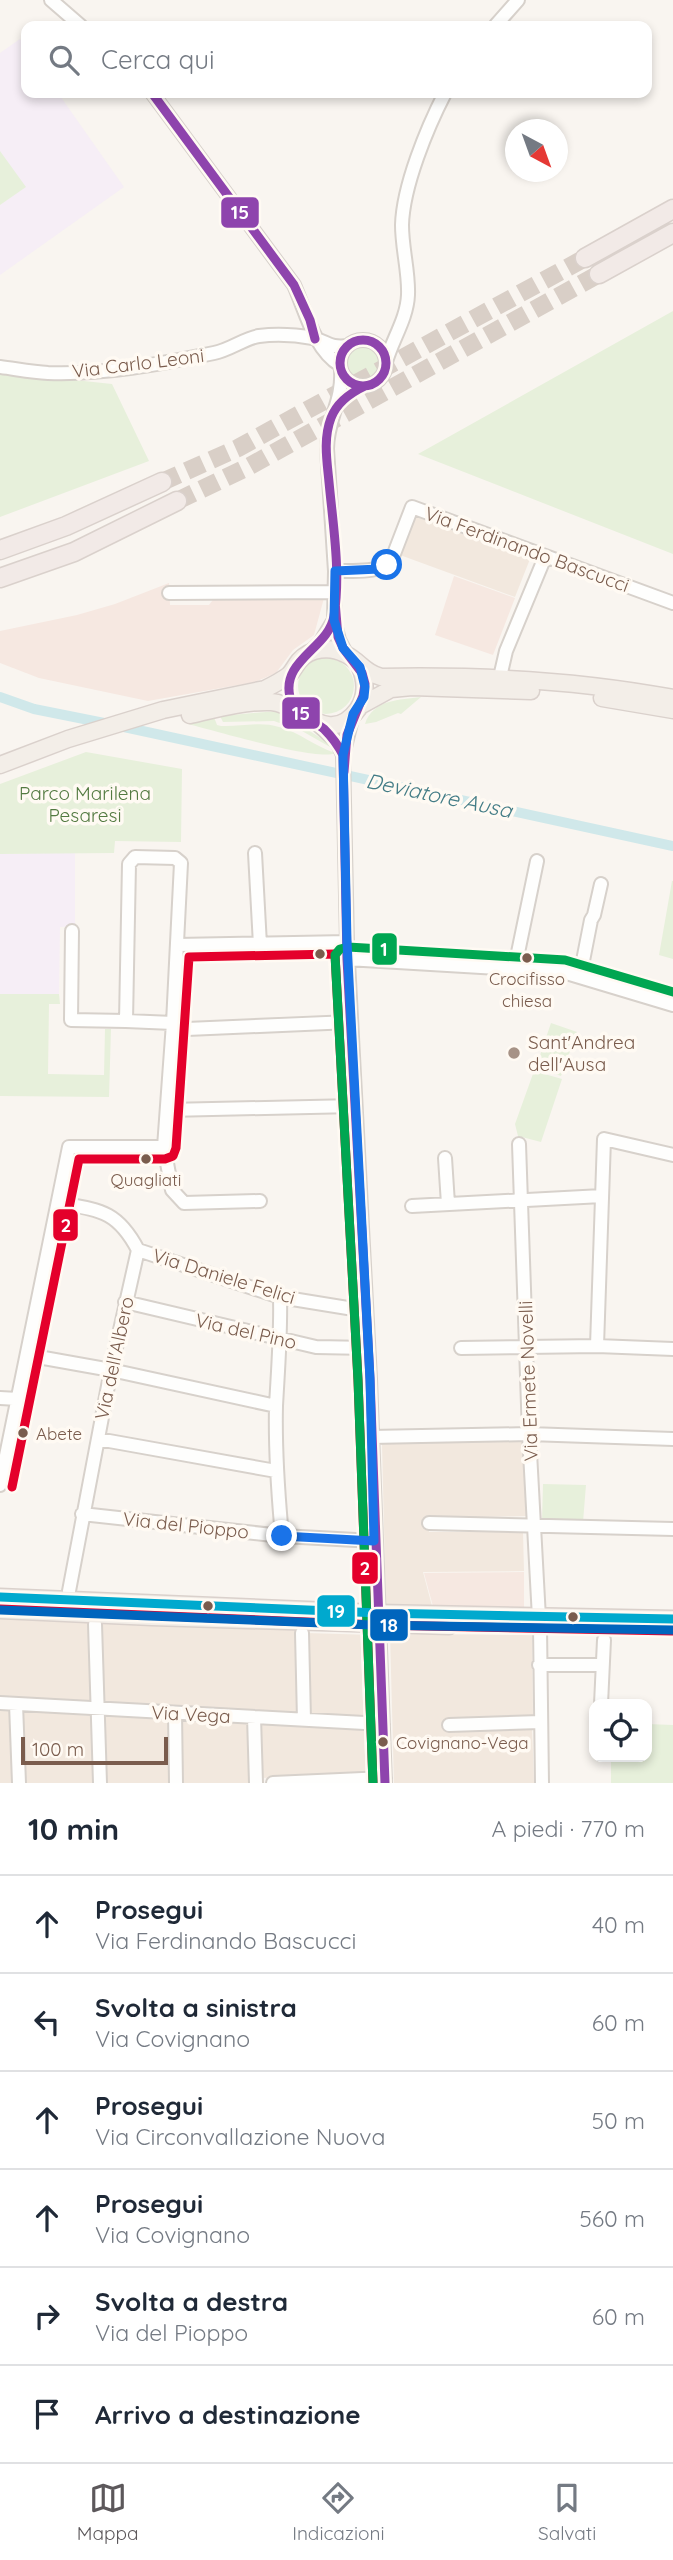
<!DOCTYPE html>
<html lang="it">
<head>
<meta charset="utf-8">
<style>
  :root { --surface:#fff; --page:#f6f6f7; --text:#1f2937; --muted:#747a83; --line:#e0e1e3; --accent:#5c585b }
  body { margin:0; font-family:Quicksand,sans-serif; background:var(--page); color:var(--text) }
  .controls { position:absolute; right:21px; bottom:21px; display:grid; overflow:hidden; border-radius:14px; box-shadow:0 4px 10px #0003 }
  .controls button { width:63px; height:63px; display:grid; place-items:center; padding:0; border:0; border-bottom:2px solid var(--line); background:var(--surface); color:var(--text); font:35px sans-serif }
  .compass { position:absolute; left:505px; top:119px; width:63px; height:63px; border-radius:50%; background:var(--surface); box-shadow:0 4px 10px #0003; rotate:139deg }
  .scale { position:absolute; left:21px; bottom:18px; width:147px; box-sizing:border-box; padding-left:7px; border:4px solid #7a5c4d; border-top:0; font-size:19px; line-height:24px; white-space:nowrap; color:#7a5c4d; -webkit-text-stroke:5px #fffaf3; paint-order:stroke }
  .stop { position:absolute; width:21px; height:21px; margin:-16px; border:5px solid #1a73e8; border-radius:50%; background:#fff }
  .stop.end { background:#1a73e8; border-color:#fff; box-shadow:0 2px 7px #0008 }
  .list { margin:0; padding:0; list-style:none }
  h2 { display:flex; justify-content:space-between; align-items:center; height:91px; margin:0; padding:0 28px; font-size:30px }
  h2 small { font-size:23px; font-weight:400; color:var(--muted) }
  .list li { display:grid; grid-template-columns:46px 1fr auto; gap:21px; align-items:center; box-sizing:border-box; height:98px; padding:0 28px; border-top:2px solid var(--line) }
  .list b { display:block; font-size:26px; white-space:nowrap }
  .list p { margin:0; font-size:23px; white-space:nowrap; color:var(--muted) }
  .list em { font-size:23px; font-style:normal; color:var(--muted) }
  .icon { flex:none; width:38px; height:38px; fill:none; stroke:currentColor; stroke-width:2; stroke-linecap:round; stroke-linejoin:round }
  .map { position:relative; flex:none; width:673px; height:1783px; overflow:hidden }
  .search { position:absolute; background:var(--surface); box-shadow:0 4px 10px #0003; left:21px; right:21px; top:21px; height:77px; display:flex; align-items:center; gap:18px; box-sizing:border-box; padding:0 24px; border-radius:14px; color:var(--muted); font-size:26px }
  .sheet { height:679px; background:var(--surface) }
  nav { display:flex; justify-content:space-around; align-items:center; box-sizing:border-box; height:98px; border-top:2px solid var(--line); background:var(--surface); font-size:19px; color:var(--muted) }
  nav a { display:grid; justify-items:center; gap:4px }
  nav .on { color:var(--accent) }
  .map>svg:first-child { display:block }
</style>
</head>
<body>
<div class="map">
<svg width="673" height="1783" viewBox="0 0 673 1783">
  <rect width="100%" height="100%" fill="#f9f5f0"/>
  <!-- residential -->
  <path fill="#f2e8de" d="M 414,516 L 530,559 L 515,597 L 400,555 Z
    M 525,1438 L 527,1516 L 428,1518 L 429,1532 L 523,1532 L 524,1571 L 423,1572 L 433,1610 L 386,1608 L 382,1444 Z
    M 0,1617 L 90,1620 L 92,1703 L 0,1698 Z
    M 98,1617 L 298,1627 L 300,1715 L 102,1704 Z
    M 306,1633 L 373,1635 L 375,1719 L 309,1715 Z
    M 390,1634 L 532,1635 L 533,1716 L 445,1721 L 445,1731 L 532,1727 L 534,1783 L 394,1783 Z
    M 0,1710 L 10,1710 L 13,1783 L 0,1783 Z
    M 21,1711 L 93,1716 L 95,1783 L 23,1783 Z
    M 105,1715 L 170,1720 L 172,1783 L 106,1783 Z
    M 181,1719 L 249,1722 L 250,1783 L 182,1783 Z
    M 258,1723 L 377,1730 L 378,1774 L 260,1778 Z"/>
  <!-- commercial -->
  <path fill="#f6e8e1" d="M 454,576 L 515,598 L 493,655 L 435,635 Z
    M 169,583 L 170,605 L 209,605 L 215,597 L 324,598 L 314,635 L 293,650 L 276,673 L 255,682 L 148,701 L 39,678 L 0,663 L 0,631 L 77,615 L 115,604 Z
    M 524,1572 L 524,1612 L 434,1610 L 424,1573 Z"/>
  <!-- education -->
  <path fill="#f6eef6" d="M 20,39 L 26,48 L 26,93 L 58,93 L 124,187 L 0,275 L 0,53 Z
    M 27,852 L 75,852 L 75,926 L 60,927 L 59,994 L 0,994 L 0,854 L 27,854 Z"/>
  <!-- green -->
  <path fill="#e7f0db" d="M 0,151 L 26,187 L 0,205 Z
    M 673,311 L 673,554 L 418,454 Z
    M345 363a18 18 0 1 1 36 0a18 18 0 1 1-36 0Z
    M 0,372 L 112,384 L 149,461 L 0,517 Z
    M298 686a28 28 0 1 1 56 0a28 28 0 1 1-56 0Z
    M 421,697 L 401,714 L 398,713 L 376,722 L 365,724 C 373,699 400,700 421,697 Z
    M 277,711 L 284,714 L 334,747 L 330,747 L 302,731 L 274,721 L 223,722 L 220,716 Z
    M 214,717 L 217,725 L 221,726 C 240,727 260,721 279,727 C 299,732 316,747 335,753 C 320,762 212,730 188,724 Z
    M 86,752 L 182,769 L 181,842 L 115,841 L 114,853 L 0,854 L 0,784 Z
    M 672,881 L 673,881 L 673,959 L 659,955 Z
    M 0,994 L 59,994 L 60,1004 L 49,1004 L 48,1074 L 104,1075 L 105,1029 L 111,1029 L 109,1097 L 0,1096 Z
    M 551,1023 L 577,1032 L 561,1076 L 536,1067 Z
    M 534,1071 L 562,1079 L 541,1142 L 518,1136 L 515,1124 Z
    M 543,1484 L 586,1485 L 583,1522 L 542,1521 Z
    M 647,1724 L 673,1725 L 673,1783 L 611,1783 L 611,1759 L 642,1761 L 643,1757 L 647,1757 Z"/>
  <g fill="none" stroke-linecap="round" stroke-linejoin="round">
    <!-- canal -->
    <path stroke="#d0e8ea" stroke-width="10" d="M 0,697 L 34,709 L 124,727 L 673,846"/>
    <!-- highway-tunnel -->
    <path stroke="#d9cfc7" stroke-width="18" stroke-dasharray="18 9" stroke-linecap="butt" d="M 162,482 L 238,448 L 585,258
      M 177,501 L 248,467 L 599,274"/>
    <!-- minor casing -->
    <g stroke="#d7d1cb" stroke-width="16">
      <path id="minor" d="M 51,0 L 81,26
        M 495,26 L 518,0
        M 152,93 L 294,285 C 306,312 314,349 340,365
        M340 363a23 23 0 1 1 46 0a23 23 0 1 1-46 0Z
        M 386,362 C 392,340 407,319 408,295 C 409,272 402,249 402,225 C 403,186 427,128 445,93
        M 0,367 C 16,369 32,372 48,373 C 104,375 160,364 214,353 C 230,350 245,338 259,336 C 276,334 296,335 313,338 C 329,342 328,348 348,346
        M 341,371 C 343,400 327,420 327,449 L 335,571 L 334,620 L 339,640 L 347,655
        M 335,571 C 353,570 379,575 392,559 L 412,507 L 673,603
        M 169,593 L 335,592
        M 309,653 L 320,643 L 334,620
        M 500,677 L 506,651 L 545,557
        M 353,715 L 343,755 L 347,942 L 370,1379 L 385,1783
        M 317,724 L 337,742 L 343,755
        M 255,853 L 260,945
        M 72,931 L 71,1020 L 126,1021
        M 177,945 L 347,942
        M 347,959 L 563,972 L 673,1005
        M 515,967 L 537,861
        M 580,976 L 591,920 L 594,915 L 601,884
        M 187,1029 L 350,1022
        M 168,1110 L 355,1106
        M 519,1144 L 529,1434 L 539,1618
        M 164,1147 L 172,1190 L 184,1203 L 260,1201
        M 445,1158 L 448,1204
        M 58,1203 C 99,1210 117,1210 138,1250 L 280,1297 L 366,1311
        M 412,1206 L 602,1196
        M 280,1297 C 281,1333 278,1369 276,1406 C 275,1449 278,1493 282,1536
        M 125,1302 L 316,1347 L 368,1348
        M 597,1346 L 604,1139 L 673,1155
        M 461,1348 L 597,1346 L 673,1349
        M 27,1355 L 111,1370 L 276,1406
        M 0,1398 L 18,1399
        M 371,1437 L 529,1434 L 673,1439
        M 98,1439 L 276,1471
        M 0,1485 L 69,1147 L 164,1147 L 173,1023 L 181,863 L 175,858 L 135,857 L 129,864 L 126,1021 L 173,1023
        M 82,1514 L 282,1536 L 374,1541
        M 429,1523 L 673,1529
        M 69,1591 L 111,1370 L 138,1250
        M 95,1624 L 100,1783
        M 540,1627 L 542,1783
        M 302,1633 L 304,1720
        M 539,1665 L 602,1665
        M 0,1703 L 383,1724
        M 16,1704 L 19,1783
        M 601,1704 L 604,1640
        M 175,1713 L 176,1783
        M 254,1717 L 256,1783
        M 449,1725 L 540,1722
        M 273,1783 L 385,1778"/>
    </g>
    <!-- major casing -->
    <g stroke="#dad1cc" stroke-width="19">
      <path id="major" d="M 602,698 L 673,710
        M 360,706 L 391,689 L 412,687 L 531,691
        M 190,715 C 216,709 244,701 271,702 C 300,703 329,749 358,709 C 367,695 366,681 360,667
        M 0,765 L 68,739 L 163,710 L 265,689 C 273,685 281,681 289,675 C 293,671 295,666 299,661 C 310,648 330,646 345,654 C 360,661 363,672 381,677 C 479,675 577,680 673,698
        M 0,1597 L 379,1613 L 673,1619
        M 0,1610 L 152,1617 L 449,1626"/>
    </g>
    <!-- highway casing -->
    <g stroke="#dad1cc" stroke-width="21">
      <path id="highway" d="M 585,258 L 673,209
        M 599,274 L 673,233
        M 0,550 L 66,526 L 162,482
        M 0,578 L 74,552 L 177,501"/>
    </g>
    <!-- minor -->
    <use href="#minor" stroke="#fefefd" stroke-width="12"/>
    <!-- major -->
    <use href="#major" stroke="#f3eee8" stroke-width="16"/>
    <!-- highway -->
    <use href="#highway" stroke="#f2eae7" stroke-width="18"/>
    <!-- bus-1 casing -->
    <g stroke="#fffaf3" stroke-width="14">
      <path id="bus-1" d="M 152,93 L 294,285 L 310,320 L 315,339
        M340 363a23 23 0 1 1 46 0a23 23 0 1 1-46 0Z
        M 365,386 C 350,393 337,402 331,418 C 323,439 327,461 329,482 C 333,525 341,573 334,616 C 329,648 281,660 290,697 C 294,714 312,719 324,729 C 332,737 338,745 343,755 L 347,959 L 370,1379 L 385,1783
        M 335,601 L 338,637 L 343,648 L 362,673 L 365,684 L 363,696 L 347,735 L 344,772"/>
    </g>
    <!-- bus-2 casing -->
    <g stroke="#fffaf3" stroke-width="14">
      <path id="bus-2" d="M 12,1487 L 79,1159 L 165,1159 L 173,1156 L 176,1148 L 189,957 L 335,954 L 358,1380 L 373,1783
        M 0,1609 L 378,1625 L 673,1631"/>
    </g>
    <!-- bus-3 casing -->
    <g stroke="#fffaf3" stroke-width="14">
      <path id="bus-3" d="M 373,1783 L 358,1380 L 335,955 L 340,949 L 348,947 L 565,960 L 673,992"/>
    </g>
    <!-- bus-4 casing -->
    <g stroke="#fffaf3" stroke-width="14">
      <path id="bus-4" d="M 0,1597 L 379,1613 L 673,1619"/>
    </g>
    <!-- bus-5 casing -->
    <g stroke="#fffaf3" stroke-width="14">
      <path id="bus-5" d="M 0,1610 L 372,1625 L 673,1630"/>
    </g>
    <!-- bus-1 -->
    <use href="#bus-1" stroke="#8e44ad" stroke-width="9"/>
    <!-- bus-2 -->
    <use href="#bus-2" stroke="#e4002b" stroke-width="9"/>
    <!-- bus-3 -->
    <use href="#bus-3" stroke="#00a651" stroke-width="9"/>
    <!-- bus-4 -->
    <use href="#bus-4" stroke="#00a9ce" stroke-width="9"/>
    <!-- bus-5 -->
    <use href="#bus-5" stroke="#0065bd" stroke-width="9"/>
  </g>
  <g fill="none" stroke-linecap="round" stroke-linejoin="round">
    <!-- route -->
    <path stroke="#1a73e8" stroke-width="9" d="M 282,1536 L 374,1541 L 370,1379 L 347,942 L 343,755 L 353,714 L 364,697 L 365,687 L 360,667 L 343,648 L 334,620 L 335,571 L 379,569 L 387,565"/>
  </g>
  <!-- markers -->
  <g fill="#7a5c4d" stroke="#fffaf3" stroke-width="2.5">
    <circle cx="320" cy="954" r="6"/>
    <circle cx="527" cy="958" r="6"/>
    <circle cx="146" cy="1159" r="6"/>
    <circle cx="23" cy="1433" r="6"/>
    <circle cx="208" cy="1606" r="6"/>
    <circle cx="573" cy="1617" r="6"/>
    <circle cx="383" cy="1742" r="6"/>
  </g>
  <circle fill="#a69286" stroke="#fffaf3" stroke-width="2.5" cx="514" cy="1053" r="7"/>
  <g text-anchor="middle" stroke-width="7" stroke-linejoin="round" paint-order="stroke">
    <!-- bus labels -->
    <g font-size="17" fill="#7a5c4d" stroke="#fffaf3">
      <text x="527" y="985">Crocifisso<tspan x="527" dy="22">chiesa</tspan></text>
      <text x="146" y="1186">Quagliati</text>
      <text x="36" y="1440" text-anchor="start">Abete</text>
      <text x="396" y="1749" text-anchor="start">Covignano-Vega</text>
    </g>
    <!-- street labels -->
    <g font-size="19" fill="#7a5c4d" stroke="#fffaf3">
      <text transform="translate(138 363) rotate(-7)" y="7">Via Carlo Leoni</text>
      <text transform="translate(527 549) rotate(20)" y="7">Via Ferdinando Bascucci</text>
      <text transform="translate(224 1276) rotate(17)" y="7">Via Daniele Felici</text>
      <text transform="translate(246 1331) rotate(13)" y="7">Via del Pino</text>
      <text transform="translate(114 1358) rotate(-78)" y="7">Via dell'Albero</text>
      <text transform="translate(528 1381) rotate(-92)" y="7">Via Ermete Novelli</text>
      <text transform="translate(186 1525) rotate(6)" y="7">Via del Pioppo</text>
      <text transform="translate(191 1714) rotate(3)" y="7">Via Vega</text>
    </g>
    <!-- park labels -->
    <g font-size="19" fill="#537a41" stroke="#fffaf3">
      <text x="85" y="800">Parco Marilena<tspan x="85" dy="22">Pesaresi</tspan></text>
    </g>
    <!-- poi labels -->
    <g font-size="19" fill="#7a5c4d" stroke="#fffaf3" text-anchor="start">
      <text x="528" y="1049">Sant'Andrea<tspan x="528" dy="22">dell'Ausa</tspan></text>
    </g>
    <!-- water labels -->
    <g font-size="21" font-style="italic" fill="#437c86" stroke="#fffaf3">
      <text transform="translate(439 796) rotate(12)" y="7">Deviatore Ausa</text>
    </g>
  </g>
  <g stroke="#fffaf3" stroke-width="2.5">
    <rect x="220" y="196" width="40" height="33" rx="7" fill="#8e44ad"/>
    <rect x="281" y="696" width="40" height="34" rx="7" fill="#8e44ad"/>
    <rect x="371" y="932" width="27" height="34" rx="7" fill="#00a651"/>
    <rect x="52" y="1208" width="27" height="34" rx="7" fill="#e4002b"/>
    <rect x="351" y="1551" width="28" height="34" rx="7" fill="#e4002b"/>
    <rect x="316" y="1594" width="40" height="34" rx="7" fill="#00a9ce"/>
    <rect x="369" y="1608" width="40" height="34" rx="7" fill="#0065bd"/>
  </g>
  <g font-size="19" text-anchor="middle" font-weight="bold" fill="#fff">
    <text x="240" y="219">15</text>
    <text x="301" y="720">15</text>
    <text x="384" y="956">1</text>
    <text x="66" y="1232">2</text>
    <text x="365" y="1575">2</text>
    <text x="336" y="1618">19</text>
    <text x="389" y="1632">18</text>
  </g>
</svg>
<div class="controls">
<button><svg class="icon" aria-label="locate" viewBox="0 0 24 24"><circle cx="12" cy="12" r="6"/><path d="M12 2v4M12 18v4M2 12h4M18 12h4"/></svg></button>
</div>
<svg class="compass" viewBox="-18 -18 36 36"><path d="M0-13l5 13h-10z" fill="#e53935"/><path d="M0 13l5-13h-10z" fill="#747a83"/></svg>
<div class="scale">100 m</div>
<div class="stop" style="left:387px;top:565px"></div>
<div class="stop end" style="left:282px;top:1536px"></div>
<div class="search"><svg class="icon" aria-label="search" viewBox="0 0 24 24"><circle cx="10" cy="10" r="6"/><path d="M15 15l6 6"/></svg>Cerca qui</div>
</div>
<section class="sheet">
<h2>10 min<small>A piedi · 770 m</small></h2>
<ul class="list">
<li><svg class="icon" aria-label="ahead" viewBox="0 0 24 24"><path d="M12 20V5M6 11l6-6 6 6"/></svg><div><b>Prosegui</b><p>Via Ferdinando Bascucci</p></div><em>40 m</em></li>
<li><svg class="icon" aria-label="left" viewBox="0 0 24 24"><path d="M17 20v-9H6M10 6l-5 5 5 5"/></svg><div><b>Svolta a sinistra</b><p>Via Covignano</p></div><em>60 m</em></li>
<li><svg class="icon" aria-label="ahead" viewBox="0 0 24 24"><path d="M12 20V5M6 11l6-6 6 6"/></svg><div><b>Prosegui</b><p>Via Circonvallazione Nuova</p></div><em>50 m</em></li>
<li><svg class="icon" aria-label="ahead" viewBox="0 0 24 24"><path d="M12 20V5M6 11l6-6 6 6"/></svg><div><b>Prosegui</b><p>Via Covignano</p></div><em>560 m</em></li>
<li><svg class="icon" aria-label="right" viewBox="0 0 24 24"><path d="M7 20v-9h11M14 6l5 5-5 5"/></svg><div><b>Svolta a destra</b><p>Via del Pioppo</p></div><em>60 m</em></li>
<li><svg class="icon" aria-label="arrive" viewBox="0 0 24 24"><path d="M6 21V4h12l-3 4 3 4H6"/></svg><div><b>Arrivo a destinazione</b></div></li>
</ul>
</section>
<nav>
<a class="on"><svg class="icon" aria-label="map" viewBox="0 0 24 24"><path d="M3 6l6-2 6 2 6-2v14l-6 2-6-2-6 2zM9 4v14M15 6v14"/></svg>Mappa</a>
<a><svg class="icon" aria-label="directions" viewBox="0 0 24 24"><path d="M12 3l9 9-9 9-9-9zM9 14v-3h6M13 9l2 2-2 2"/></svg>Indicazioni</a>
<a><svg class="icon" aria-label="saved" viewBox="0 0 24 24"><path d="M7 4h10v16l-5-4-5 4z"/></svg>Salvati</a>
</nav>
</body>
</html>
